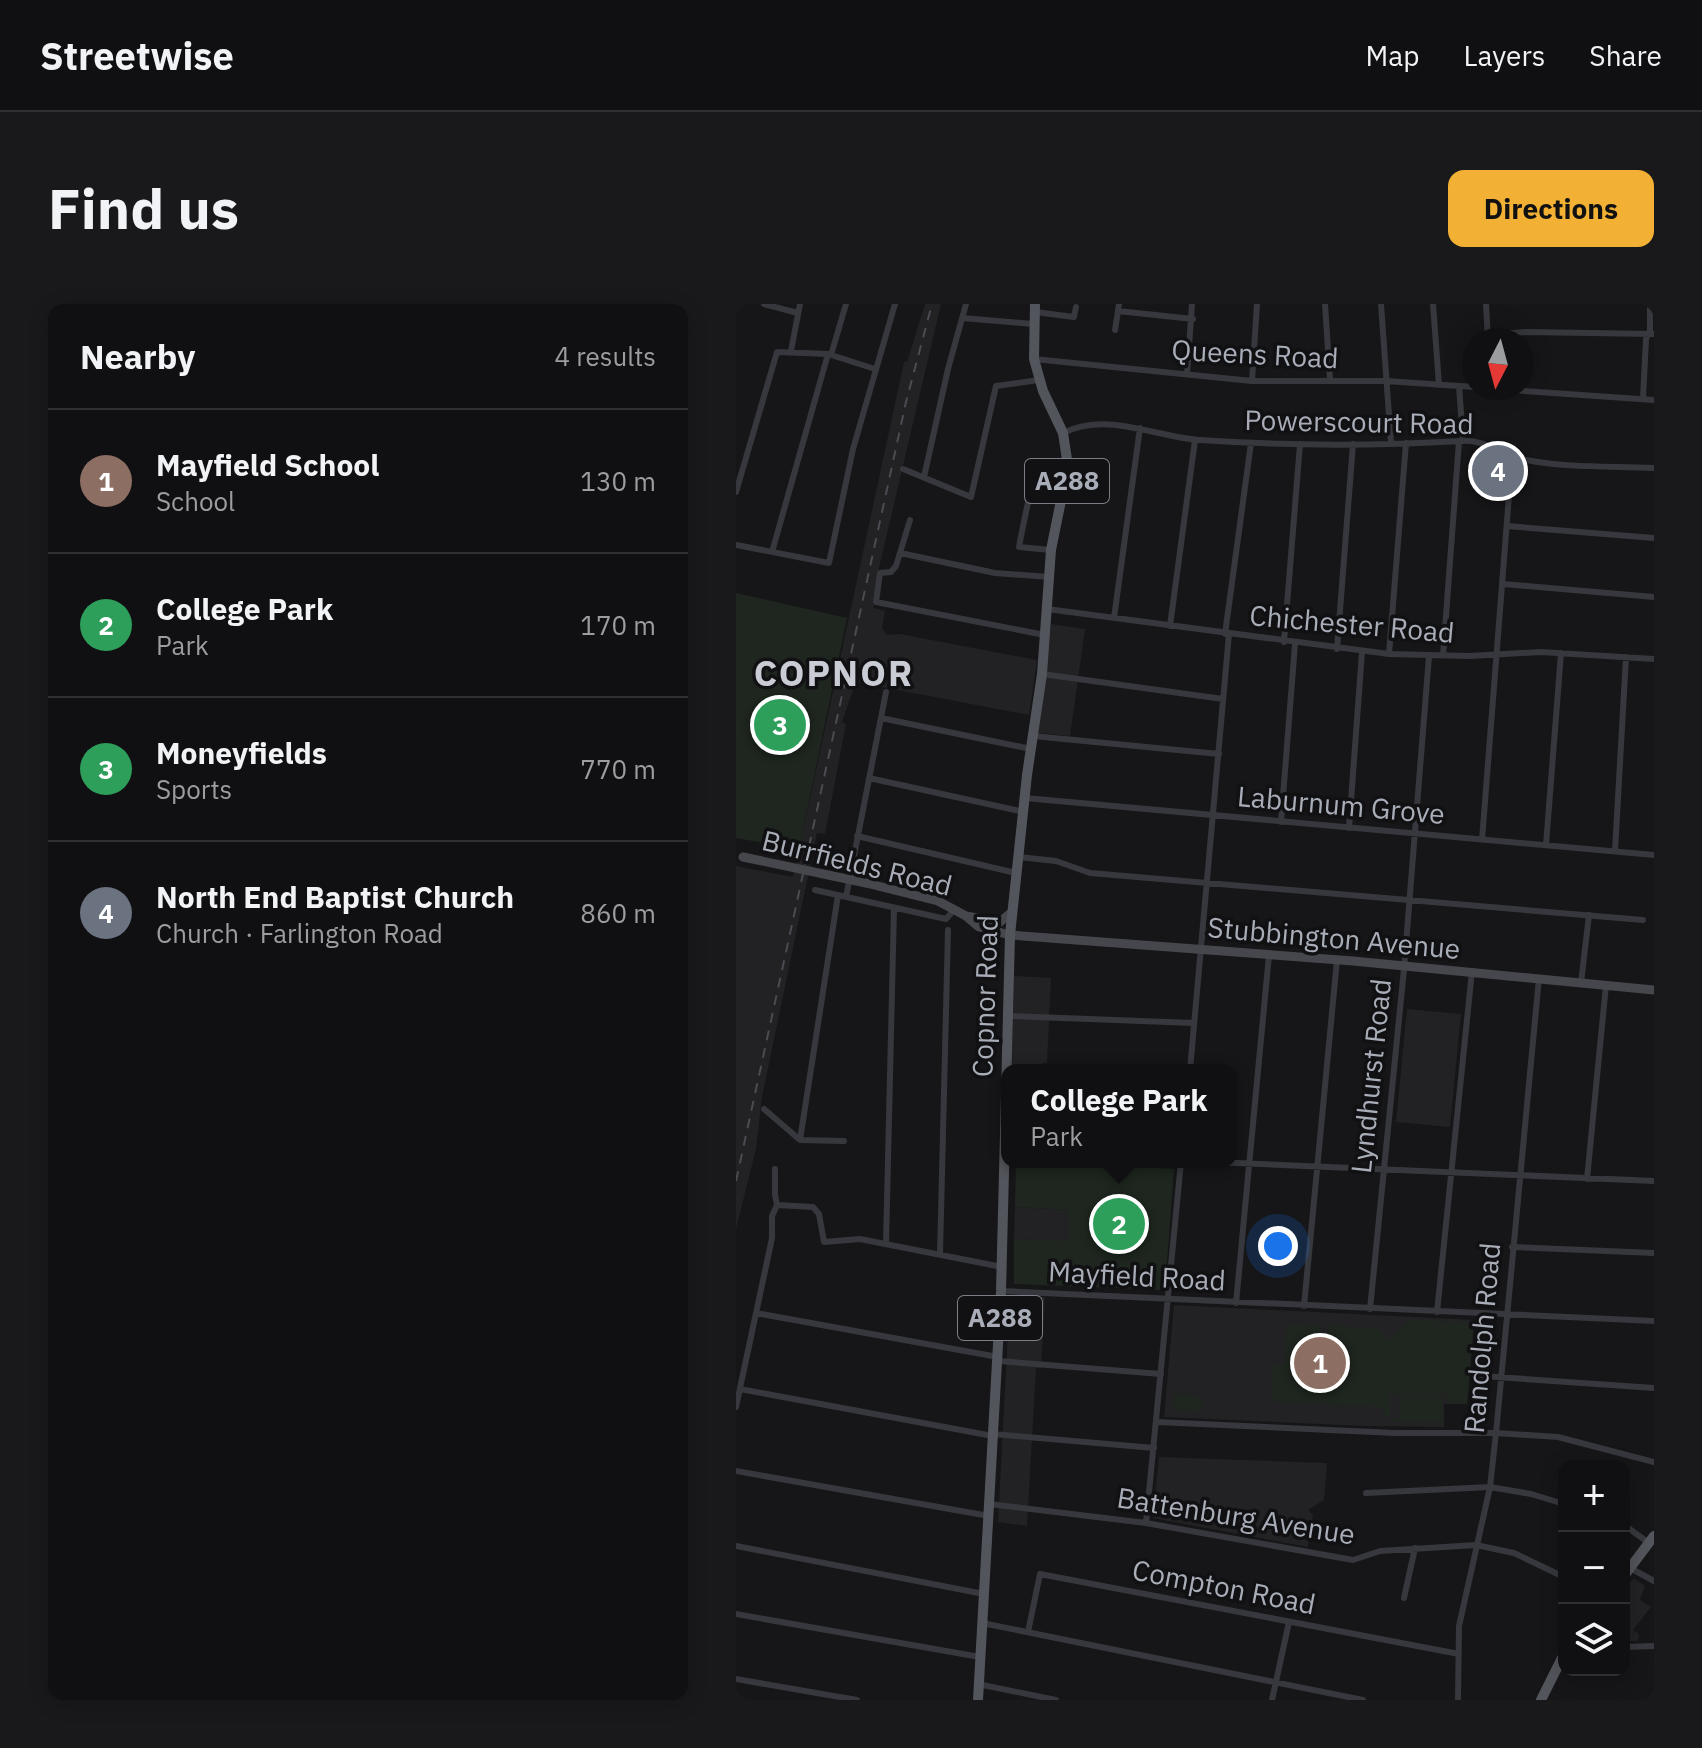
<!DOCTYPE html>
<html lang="en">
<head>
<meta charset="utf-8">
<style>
  :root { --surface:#101012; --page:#19191b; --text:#f1f3f6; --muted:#9c9d9f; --line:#303032; --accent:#f2b134 }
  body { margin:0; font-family:"IBM Plex Sans",sans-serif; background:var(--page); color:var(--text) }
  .controls { position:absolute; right:24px; bottom:24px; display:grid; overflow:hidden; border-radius:16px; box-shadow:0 4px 20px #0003 }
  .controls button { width:72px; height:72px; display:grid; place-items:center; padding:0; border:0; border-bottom:2px solid var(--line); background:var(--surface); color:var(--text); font:40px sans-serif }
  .compass { position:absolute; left:726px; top:24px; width:72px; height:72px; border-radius:50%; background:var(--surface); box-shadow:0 4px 20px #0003; rotate:186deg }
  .you { position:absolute; left:542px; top:942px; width:28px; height:28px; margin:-20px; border:6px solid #fff; border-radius:50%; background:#1a73e8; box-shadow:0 0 0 12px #1a73e833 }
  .badge { display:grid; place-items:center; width:52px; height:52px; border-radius:50%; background:var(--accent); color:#fff; font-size:26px; font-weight:700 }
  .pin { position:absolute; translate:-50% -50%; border:4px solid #fff; box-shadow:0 2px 8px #0006 }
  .popup { position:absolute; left:265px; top:760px; width:236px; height:104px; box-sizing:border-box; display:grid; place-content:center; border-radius:16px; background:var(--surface); filter:drop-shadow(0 2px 6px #0005); font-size:26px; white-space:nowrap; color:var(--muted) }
  .popup b { font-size:30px; color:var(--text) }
  .popup::after { content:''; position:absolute; left:50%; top:100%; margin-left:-16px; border:16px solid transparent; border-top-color:var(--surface) }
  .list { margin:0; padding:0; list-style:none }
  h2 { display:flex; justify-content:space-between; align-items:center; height:104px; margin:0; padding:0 32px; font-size:34px }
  h2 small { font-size:26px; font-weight:400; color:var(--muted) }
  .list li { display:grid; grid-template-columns:52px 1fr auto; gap:24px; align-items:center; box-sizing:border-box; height:144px; padding:0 32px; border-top:2px solid var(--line) }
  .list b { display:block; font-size:30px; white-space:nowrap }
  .list p { margin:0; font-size:26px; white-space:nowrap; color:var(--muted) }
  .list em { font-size:26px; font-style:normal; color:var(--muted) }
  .icon { flex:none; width:44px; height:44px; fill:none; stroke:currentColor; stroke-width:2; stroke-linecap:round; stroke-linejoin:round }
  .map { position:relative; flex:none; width:918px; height:1396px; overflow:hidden; border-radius:16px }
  header { display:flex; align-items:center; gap:48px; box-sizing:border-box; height:112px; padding:0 40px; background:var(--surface); border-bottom:2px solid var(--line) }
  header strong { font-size:38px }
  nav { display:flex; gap:44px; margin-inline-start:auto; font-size:28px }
  .intro { display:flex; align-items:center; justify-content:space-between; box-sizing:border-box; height:192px; padding:0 48px }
  h1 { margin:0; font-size:56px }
  .button { padding:20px 36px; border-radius:16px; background:var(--accent); color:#111; font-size:28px; font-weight:700 }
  main { display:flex; gap:48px; padding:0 48px }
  aside { flex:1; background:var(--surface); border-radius:16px; box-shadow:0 4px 20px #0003 }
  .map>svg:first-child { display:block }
</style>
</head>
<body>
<header>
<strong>Streetwise</strong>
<nav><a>Map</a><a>Layers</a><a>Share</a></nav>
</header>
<div class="intro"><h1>Find us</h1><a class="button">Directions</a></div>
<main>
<aside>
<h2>Nearby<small>4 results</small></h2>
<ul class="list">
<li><span class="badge" style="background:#8d6e63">1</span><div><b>Mayfield School</b><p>School</p></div><em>130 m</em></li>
<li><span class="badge" style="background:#2e9e5b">2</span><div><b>College Park</b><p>Park</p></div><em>170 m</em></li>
<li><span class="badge" style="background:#2e9e5b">3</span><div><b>Moneyfields</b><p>Sports</p></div><em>770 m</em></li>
<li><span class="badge" style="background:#6b7280">4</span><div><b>North End Baptist Church</b><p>Church · Farlington Road</p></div><em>860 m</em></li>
</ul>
</aside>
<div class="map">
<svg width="918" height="1396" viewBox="0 0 918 1396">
  <rect width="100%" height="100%" fill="#161618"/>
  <!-- built -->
  <path fill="#222225" d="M 189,0 L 205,0 L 143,264 L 137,296 L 138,304 L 149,307 L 146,324 L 151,331 L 164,330 L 301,356 L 293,411 L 120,378 L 106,418 L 110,420 L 89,530 L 81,529 L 26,793 L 20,845 L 0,925 L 0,562 L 57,573 L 168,58 L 171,58 Z
    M 315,320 L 349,325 L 334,432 L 302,429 Z
    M 278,672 L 315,674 L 311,759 L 307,759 L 306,766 L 276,766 Z
    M 671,705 L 725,710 L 714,823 L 660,818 Z
    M 279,903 L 333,906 L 332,938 L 278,935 Z
    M 274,991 L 309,993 L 305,1064 L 300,1064 L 291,1222 L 262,1218 Z
    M 438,1001 L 738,1016 L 731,1100 L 708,1100 L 708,1123 L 629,1122 L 428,1113 Z
    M 423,1153 L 591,1159 L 588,1196 L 572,1206 L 577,1211 L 572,1243 L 417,1214 Z
    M 898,1274 L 909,1282 L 904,1296 L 915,1303 L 897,1326 L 903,1330 L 902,1337 L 888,1337 L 888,1286 Z"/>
  <!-- green -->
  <path fill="#1e261f" d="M 0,289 L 111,314 L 63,545 L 0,534 Z
    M 280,858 L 339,859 L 438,865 L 429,986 L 278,980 L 278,935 L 332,937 L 332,906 L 279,903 Z
    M 674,1016 L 738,1018 L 731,1100 L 711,1100 L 711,1090 L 654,1090 L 654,1112 L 651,1112 L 643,1103 L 536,1097 L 536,1061 L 549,1061 L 551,1020 L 584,1021 L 584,1030 L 592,1030 L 593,1022 L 642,1024 L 654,1036 Z
    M 438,1091 L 466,1092 L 465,1108 L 437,1106 Z
    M 664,1091 L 707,1092 L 706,1118 L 655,1117 L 655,1114 L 664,1113 Z"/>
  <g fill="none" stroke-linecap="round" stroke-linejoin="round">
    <!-- street -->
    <path stroke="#37383d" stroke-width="6" d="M 28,0 L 62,9
      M 383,0 L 382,7 L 457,15
      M 589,0 L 594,76
      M 645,0 L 655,139
      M 697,0 L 703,81
      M 750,0 L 752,36
      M 299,8 L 338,13 L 340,3
      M 226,14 L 297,20
      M 379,26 L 382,7
      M 752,31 L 790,28 L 918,30
      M 55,47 L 64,0
      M 95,51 L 110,0
      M 298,55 L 516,77 L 650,77 L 738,83
      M 451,70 L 456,0
      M 516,77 L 521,0
      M 723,82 L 727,136
      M 746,84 L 918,96
      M 907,95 L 910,35 L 914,26 L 914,0
      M 327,129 C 372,107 418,133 464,136 C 551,142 639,142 726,137 C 748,135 769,152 790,156 C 831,164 876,162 918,164
      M 167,165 L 235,193 L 260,82 L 303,76
      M 188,173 L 212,65 L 230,0
      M 0,188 L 41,48 L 92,50 L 139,65
      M 174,216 L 160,262 L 155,268 L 144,269 L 140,298 L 309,331
      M 771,222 L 918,234
      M 0,241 L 93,259 L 117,145 L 159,0
      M 315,246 L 283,243 C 288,214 295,188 300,159 L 332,162
      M 36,248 L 92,50
      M 164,249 L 259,269 L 313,273
      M 767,280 L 918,293
      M 311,305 L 653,350 L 733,352 L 805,348 L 918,355
      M 378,314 L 404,124
      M 434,322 L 459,136
      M 489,330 L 515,139
      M 548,338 L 564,140
      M 601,345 L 617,140
      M 653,350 L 670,139
      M 707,352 L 723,137
      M 306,370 L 487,395
      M 145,414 L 295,445
      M 297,432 L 483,450
      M 133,474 L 288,508
      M 289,494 L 918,551
      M 545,518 L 559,340
      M 613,524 L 626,348
      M 121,532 L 280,569
      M 746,536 L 776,153
      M 810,541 L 825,349
      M 879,547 L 890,353
      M 283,553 L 320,557 L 354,569 L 907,616
      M 79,586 L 210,615 L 219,605
      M 110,593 L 150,388
      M 845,679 L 853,611
      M 273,712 L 458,719
      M 454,766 L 493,330
      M 28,805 L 64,836 L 108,837
      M 64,836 L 102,591
      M 479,858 L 918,877
      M 851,875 L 870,681
      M 41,901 L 77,903 L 83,910 L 88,938 L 124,935 L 266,963
      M 150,940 L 158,604
      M 776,943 L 918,949
      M 204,950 L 212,626
      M 265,987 L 918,1017
      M 500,999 L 533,651
      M 568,1002 L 601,656
      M 634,1005 L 668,665 L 693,352
      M 701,1008 L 736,667
      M 20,1009 L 262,1053
      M 262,1057 L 425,1070
      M 746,1072 L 918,1084
      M 4,1085 L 257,1132
      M 0,1103 L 36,934 L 36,912 L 41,901 L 39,891 L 39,865
      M 421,1118 L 659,1129 L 760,1129 L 822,1133 L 918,1158
      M 257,1130 L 418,1144
      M 0,1167 L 253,1212
      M 630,1189 L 754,1183 L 795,1190 L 828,1200
      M 254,1200 L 410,1219 L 617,1256 L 644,1247 L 740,1241 L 778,1249 L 828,1273
      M 410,1219 L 445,858
      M 888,1221 L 913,1239
      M 0,1242 L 248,1290
      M 894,1264 L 918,1277
      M 668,1294 L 679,1244
      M 0,1310 L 244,1353
      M 246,1319 L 627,1396
      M 292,1328 L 304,1270 L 723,1350
      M 888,1343 L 918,1342
      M 0,1375 L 121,1396
      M 242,1380 L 320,1396
      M 536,1396 L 553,1318
      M 722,1396 L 723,1322 L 754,1183 L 760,1129 L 803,674"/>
    <!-- secondary -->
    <path stroke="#45474d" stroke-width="9" d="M 130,579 L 202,597 L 230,612 L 243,623 L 274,631 L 617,657 L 918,686
      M 230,612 L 264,618 L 276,608"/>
    <!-- primary -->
    <path stroke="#53555c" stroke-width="10" d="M 888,1272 L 918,1232
      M 242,1396 L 265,987 L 274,631 L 291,471 L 306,370 L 315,246 L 332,162 L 327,129 L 307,87 L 298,55 L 299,0
      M 805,1396 L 828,1350"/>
    <!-- rail -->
    <path stroke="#4a4c52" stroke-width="2" stroke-dasharray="10 8" stroke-linecap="butt" d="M 0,877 L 170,98 L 196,0"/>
    <!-- secondary-bridge -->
    <path stroke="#45474d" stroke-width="9" d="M 7,553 L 130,579"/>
  </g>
  <g text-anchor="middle" stroke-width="7" stroke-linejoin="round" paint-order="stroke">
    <!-- shield labels -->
    <g fill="#111113" stroke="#7b7e86" stroke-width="2">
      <rect x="289" y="155" width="84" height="44" rx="6"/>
      <rect x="222" y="992" width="84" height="44" rx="6"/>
    </g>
    <g font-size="26" font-weight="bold" fill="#a8adb8">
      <text x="331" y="186">A288</text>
      <text x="264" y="1023">A288</text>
    </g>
    <!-- street labels -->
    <g font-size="28" fill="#a8adb8" stroke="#111113">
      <text transform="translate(519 50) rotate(3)" y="10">Queens Road</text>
      <text transform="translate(623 118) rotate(1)" y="10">Powerscourt Road</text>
      <text transform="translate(616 320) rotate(5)" y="10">Chichester Road</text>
      <text transform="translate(605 501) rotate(5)" y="10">Laburnum Grove</text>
      <text transform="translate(121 559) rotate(14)" y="10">Burrfields Road</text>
      <text transform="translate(598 634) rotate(5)" y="10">Stubbington Avenue</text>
      <text transform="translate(249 692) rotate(-88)" y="10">Copnor Road</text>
      <text transform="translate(635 772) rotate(-84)" y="10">Lyndhurst Road</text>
      <text transform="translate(401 972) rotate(3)" y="10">Mayfield Road</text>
      <text transform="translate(746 1034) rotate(-85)" y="10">Randolph Road</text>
      <text transform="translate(500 1212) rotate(9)" y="10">Battenburg Avenue</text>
      <text transform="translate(488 1283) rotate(11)" y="10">Compton Road</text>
    </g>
    <!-- district labels -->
    <g font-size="36" font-weight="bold" letter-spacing="2" fill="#c9ccd4" stroke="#111113">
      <text x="98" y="382">COPNOR</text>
    </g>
  </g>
</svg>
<div class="controls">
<button>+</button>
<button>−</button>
<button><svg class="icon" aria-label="layers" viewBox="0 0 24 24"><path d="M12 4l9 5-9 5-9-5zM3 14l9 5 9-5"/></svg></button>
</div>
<svg class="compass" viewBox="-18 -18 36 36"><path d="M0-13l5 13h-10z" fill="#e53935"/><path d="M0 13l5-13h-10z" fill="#9c9d9f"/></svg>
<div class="you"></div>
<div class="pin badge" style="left:584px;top:1059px;background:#8d6e63">1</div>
<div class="pin badge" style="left:383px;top:920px;background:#2e9e5b">2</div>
<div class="popup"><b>College Park</b>Park</div>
<div class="pin badge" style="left:44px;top:421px;background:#2e9e5b">3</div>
<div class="pin badge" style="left:762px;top:167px;background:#6b7280">4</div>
</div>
</main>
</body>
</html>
